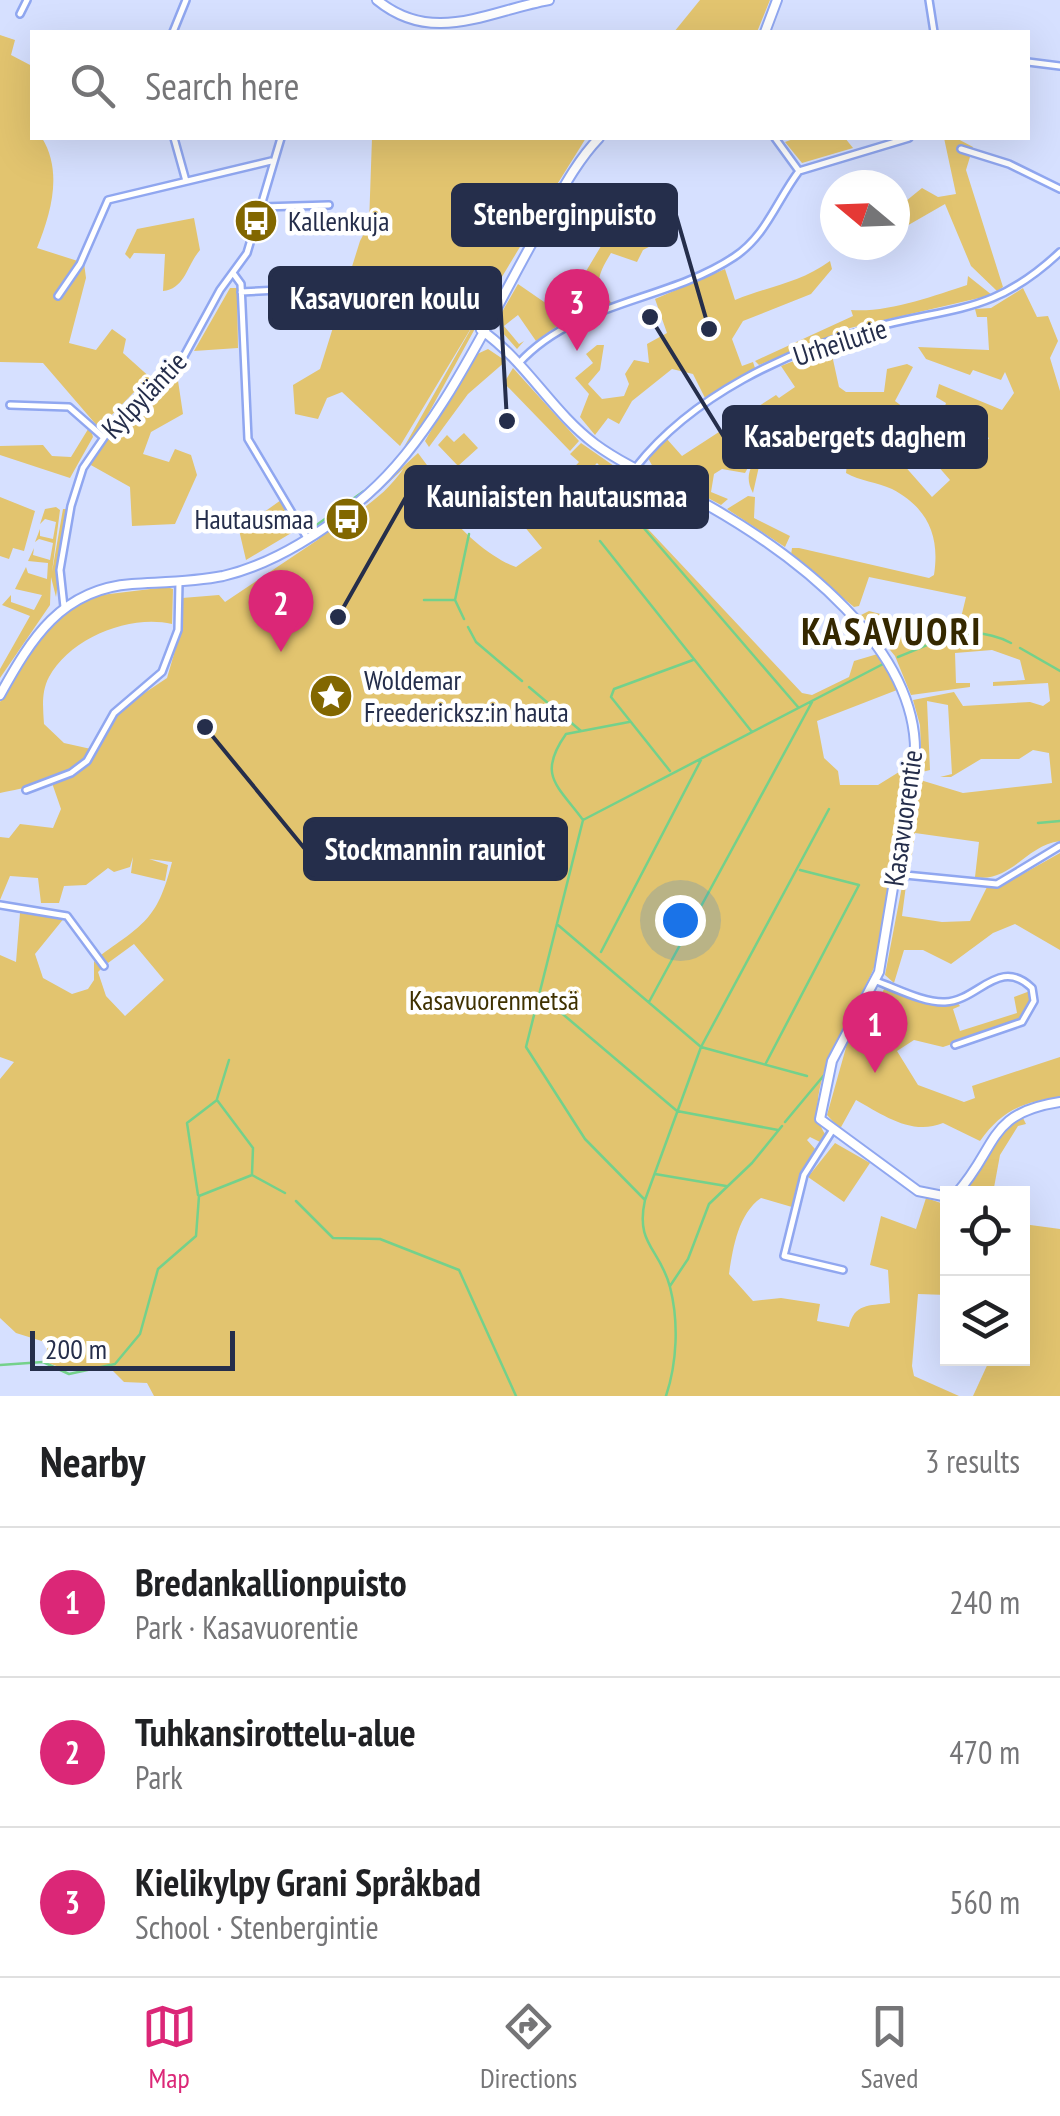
<!DOCTYPE html>
<html lang="en">
<head>
<meta charset="utf-8">
<style>
  :root { --surface:#fff; --page:#f6f6f6; --text:#202124; --muted:#757577; --line:#e0e0e0; --accent:#db2777 }
  body { margin:0; font-family:"PT Sans Narrow",sans-serif; background:var(--page); color:var(--text) }
  .controls { position:absolute; right:30px; bottom:30px; display:grid; overflow:hidden; border-radius:0px; box-shadow:0 10px 40px #0002 }
  .controls button { width:90px; height:90px; display:grid; place-items:center; padding:0; border:0; border-bottom:2px solid var(--line); background:var(--surface); color:var(--text); font:50px sans-serif }
  .compass { position:absolute; left:820px; top:170px; width:90px; height:90px; border-radius:50%; background:var(--surface); box-shadow:0 10px 40px #0002; rotate:289deg }
  .scale { position:absolute; left:30px; bottom:25px; width:205px; box-sizing:border-box; padding-left:10px; border:5px solid #252e4b; border-top:0; font-size:28px; line-height:35px; white-space:nowrap; color:#252e4b; -webkit-text-stroke:8px #fff; paint-order:stroke }
  .you { position:absolute; left:680px; top:920px; width:35px; height:35px; margin:-25px; border:8px solid #fff; border-radius:50%; background:#1a73e8; box-shadow:0 0 0 15px #1a73e833 }
  .badge { display:grid; place-items:center; width:65px; height:65px; border-radius:50%; background:var(--accent); color:#fff; font-size:32px; font-weight:700 }
  .pin { position:absolute; translate:-50% -82px; filter:drop-shadow(0 2px 5px #0008) }
  .pin::after { content:''; position:absolute; top:52px; width:35px; height:30px; background:inherit; clip-path:polygon(0 0,100% 0,50% 100%) }
  .list { margin:0; padding:0; list-style:none }
  h2 { display:flex; justify-content:space-between; align-items:center; height:130px; margin:0; padding:0 40px; font-size:42px }
  h2 small { font-size:32px; font-weight:400; color:var(--muted) }
  .list li { display:grid; grid-template-columns:65px 1fr auto; gap:30px; align-items:center; box-sizing:border-box; height:150px; padding:0 40px; border-top:2px solid var(--line) }
  .list b { display:block; font-size:38px; white-space:nowrap }
  .list p { margin:0; font-size:32px; white-space:nowrap; color:var(--muted) }
  .list em { font-size:32px; font-style:normal; color:var(--muted) }
  .icon { flex:none; width:55px; height:55px; fill:none; stroke:currentColor; stroke-width:2; stroke-linecap:round; stroke-linejoin:round }
  .map { position:relative; flex:none; width:1060px; height:1396px; overflow:hidden }
  .search { position:absolute; background:var(--surface); box-shadow:0 10px 40px #0002; left:30px; right:30px; top:30px; height:110px; display:flex; align-items:center; gap:25px; box-sizing:border-box; padding:0 35px; border-radius:0px; color:var(--muted); font-size:38px }
  .sheet { height:580px; background:var(--surface) }
  nav { display:flex; justify-content:space-around; align-items:center; box-sizing:border-box; height:140px; border-top:2px solid var(--line); background:var(--surface); font-size:28px; color:var(--muted) }
  nav a { display:grid; justify-items:center; gap:5px }
  nav .on { color:var(--accent) }
  .map>svg:first-child { display:block }
</style>
</head>
<body>
<div class="map">
<svg width="1060" height="1396" viewBox="0 0 1060 1396">
  <rect width="100%" height="100%" fill="#d6e0ff"/>
  <!-- green -->
  <path fill="#e2c46f" d="M 700,0 L 770,0 L 757,32 L 674,32 Z
    M 0,35 L 15,40 L 11,55 L 32,66 L 32,138 L 42,138 C 63,172 51,213 37,248 L 84,263 L 86,278 L 69,343 L 96,350 L 112,329 L 126,339 L 123,353 L 153,380 L 138,388 L 99,428 L 43,363 L 0,362 Z
    M 372,138 L 586,138 L 548,199 L 532,216 L 535,222 L 400,446 L 342,392 L 327,398 L 318,419 L 295,414 L 293,385 L 320,369 L 360,241 L 369,224 Z
    M 796,138 L 845,138 L 853,148 L 802,163 L 785,142 Z
    M 944,138 L 956,138 L 973,147 L 966,170 L 1003,287 L 997,291 L 971,266 L 945,204 L 898,231 L 895,228 L 895,210 L 922,188 L 938,197 L 956,194 Z
    M 620,190 L 641,200 L 666,238 L 643,250 L 637,262 L 611,253 C 598,275 592,285 613,304 L 563,322 L 536,341 L 518,315 L 504,326 L 519,344 L 524,341 L 517,349 L 502,332 L 498,319 L 518,284 L 563,315 L 573,312 L 591,277 L 585,273 L 616,221 L 604,206 Z
    M 194,218 L 200,250 C 187,265 185,289 163,291 L 165,254 L 134,253 L 130,259 L 125,254 L 137,229 Z
    M 830,261 L 832,269 L 811,294 L 743,321 L 732,339 L 742,366 L 753,362 L 755,368 L 705,398 L 693,374 L 672,369 L 632,401 L 619,424 L 608,418 L 595,435 L 580,417 L 589,394 L 575,378 L 593,363 L 586,354 L 597,345 L 604,345 L 600,370 L 588,384 L 602,399 L 624,396 L 629,384 L 625,374 L 634,360 L 649,363 L 647,344 L 667,333 L 655,299 L 725,269 L 735,300 C 769,286 800,283 830,261 Z
    M 968,276 L 992,295 L 850,328 L 759,365 L 755,361 L 853,316 L 851,310 C 887,313 934,296 967,285 Z
    M 230,288 L 237,288 L 238,348 L 194,351 Z
    M 1023,288 L 1037,317 L 1048,316 L 1058,341 L 1050,358 L 1060,391 L 1060,841 C 1026,845 1011,883 975,877 L 979,842 L 915,833 L 910,869 L 906,868 L 906,831 L 917,779 L 963,793 L 1052,783 L 1049,753 L 1033,750 L 1019,759 L 981,759 L 951,777 L 940,777 L 952,774 L 948,705 L 927,701 L 930,770 L 922,772 L 920,725 L 913,700 L 954,692 L 963,706 L 1030,702 L 1043,706 L 1050,701 L 1048,683 L 993,686 L 993,682 L 1025,680 L 1020,660 L 992,650 L 955,653 L 956,683 L 970,683 L 970,687 L 911,695 L 895,656 L 861,615 L 869,611 L 944,631 L 959,626 L 966,597 L 869,577 L 859,606 L 854,607 L 791,555 L 792,548 L 799,548 L 929,578 L 934,575 C 940,536 928,508 892,489 C 877,482 860,481 846,473 L 849,447 L 799,439 L 798,459 L 760,462 L 753,493 C 736,463 773,445 795,432 L 809,435 L 807,420 L 756,453 L 745,473 L 722,469 L 714,474 L 711,492 L 728,499 L 721,505 L 654,469 L 648,458 L 666,438 L 682,456 L 776,395 L 779,398 L 795,387 L 781,366 L 845,341 L 851,348 L 832,355 L 839,387 L 846,392 L 884,392 L 887,369 L 907,364 L 913,367 L 895,401 L 903,407 L 880,438 L 932,497 L 950,480 L 917,442 L 923,424 L 976,457 L 989,438 L 944,409 L 946,403 L 936,397 L 939,384 L 1002,410 L 1014,393 L 1005,372 L 1001,380 L 973,370 L 970,375 L 926,359 L 918,347 L 989,350 L 987,317 L 977,317 L 975,309 L 991,308 Z
    M 489,303 L 420,429 L 404,447 L 476,320 Z
    M 488,349 L 506,361 L 468,394 L 429,447 L 425,441 L 475,355 Z
    M 513,368 L 579,441 L 570,451 L 504,383 Z
    M 177,374 L 183,414 L 151,432 L 143,454 L 169,462 L 175,449 L 191,455 L 197,475 L 175,524 L 132,526 L 130,487 L 89,464 L 107,436 Z
    M 90,426 L 93,437 L 70,478 L 0,455 L 0,446 L 43,445 L 52,456 L 71,457 Z
    M 464,433 L 478,448 L 458,466 L 438,445 L 447,435 L 454,442 Z
    M 581,443 L 614,466 L 608,474 L 597,463 L 570,491 L 574,497 L 554,485 L 556,475 L 566,476 L 579,462 L 570,454 Z
    M 418,453 L 438,480 C 434,512 487,557 516,567 L 542,548 L 519,520 L 542,498 L 567,526 L 625,472 L 678,497 L 648,529 L 802,693 L 812,695 L 849,677 L 854,661 L 881,653 L 897,690 L 817,721 L 824,758 L 838,771 L 840,785 L 878,785 L 907,767 C 894,826 897,913 873,970 C 857,1008 797,1093 825,1134 L 820,1142 L 810,1137 L 807,1140 L 815,1149 L 802,1170 L 792,1207 L 761,1198 C 738,1214 733,1248 729,1274 L 753,1301 L 781,1298 L 820,1304 L 817,1321 L 849,1327 C 854,1303 869,1306 890,1303 L 888,1270 L 870,1265 L 881,1216 L 916,1229 L 926,1198 L 941,1203 L 947,1213 L 947,1295 L 918,1294 L 912,1366 L 914,1376 L 959,1396 L 154,1396 L 147,1383 L 124,1382 L 108,1366 L 71,1371 L 45,1362 L 48,1343 L 16,1333 L 0,1318 L 0,1079 L 14,1062 L 0,1057 L 0,955 L 16,962 L 20,913 L 65,917 L 35,954 L 43,978 L 72,994 L 88,989 L 94,980 L 94,961 L 101,969 L 98,972 L 106,996 L 125,1016 L 164,980 L 134,944 L 108,963 L 101,955 C 146,923 158,917 172,862 L 149,859 L 168,865 L 165,881 L 131,873 L 133,857 L 130,867 L 114,872 L 108,868 L 86,885 L 64,886 L 59,903 L 41,903 L 38,878 L 10,876 L 0,900 L 0,837 L 9,838 L 20,824 L 53,828 L 61,809 L 52,783 L 84,766 L 122,708 L 167,678 L 181,630 L 182,598 L 219,595 L 225,602 L 319,539 L 301,546 C 339,522 377,507 404,468 L 366,504 L 369,498 Z
    M 748,496 L 755,497 L 754,518 L 790,536 L 785,547 L 727,509 Z
    M 0,497 L 35,511 L 24,551 L 13,548 L 9,559 L 0,556 Z
    M 281,500 L 294,525 L 293,532 L 246,560 L 239,530 Z
    M 56,507 L 60,510 L 52,572 L 63,509 L 68,509 L 56,597 L 51,577 L 50,605 L 0,678 L 0,669 L 30,616 L 2,605 L 11,595 L 11,602 L 34,610 L 42,595 L 15,589 L 26,567 L 28,573 L 47,579 L 48,563 L 28,561 L 34,548 L 33,555 L 50,560 L 53,543 L 39,539 L 35,542 L 40,529 L 40,536 L 53,539 L 56,522 L 45,519 L 40,524 L 45,509 Z
    M 167,587 L 173,589 L 172,624 C 130,614 70,638 49,677 C 41,692 43,708 44,724 L 64,743 L 91,749 C 82,778 28,787 0,793 L 0,702 L 30,649 L 68,609 L 93,596 Z
    M 1060,853 L 1060,950 L 1015,924 L 993,933 L 951,964 L 923,950 L 904,950 L 894,983 L 885,975 L 903,881 L 907,878 L 902,916 L 942,922 L 970,921 L 987,887 L 1005,884 Z
    M 885,988 L 935,1004 L 957,1002 L 960,1006 L 953,1009 L 960,1031 L 1017,1013 L 1014,997 L 1030,991 L 1031,1003 L 1015,1023 L 943,1047 L 914,1040 L 897,1051 L 918,1085 L 964,1102 L 975,1098 L 972,1086 L 1060,1057 L 1060,1097 C 1023,1102 1002,1110 980,1141 L 943,1123 C 912,1136 883,1115 856,1100 L 840,1129 L 827,1115 L 847,1044 Z
    M 1021,1114 L 1026,1124 L 1018,1126 L 1000,1155 L 993,1193 L 963,1194 L 994,1138 Z
    M 835,1143 L 870,1163 L 844,1202 L 808,1177 Z
    M 1023,1224 L 1060,1229 L 1060,1396 L 973,1396 L 990,1359 L 1022,1358 Z"/>
  <g fill="none" stroke-linecap="round" stroke-linejoin="round">
    <!-- stream -->
    <path stroke="#74d18b" stroke-width="2.5" d="M 636,519 L 798,707
      M 311,529 L 364,491
      M 600,541 L 752,732
      M 424,600 L 455,600 L 464,619
      M 455,600 L 469,534
      M 468,627 L 476,642 L 522,681
      M 1020,648 L 1060,671
      M 898,657 C 940,641 968,621 1011,643
      M 529,687 L 581,731
      M 670,771 L 611,697 L 614,689 L 693,660
      M 583,820 C 557,785 537,775 566,734 L 629,722
      M 1038,823 L 1060,821
      M 558,925 L 701,1047 L 807,1076
      M 601,952 L 702,758
      M 649,1002 L 812,702
      M 552,1005 L 677,1111 L 778,1130
      M 766,1063 L 859,885 L 800,870
      M 217,1099 L 229,1060
      M 785,1122 L 825,1074
      M 655,1174 L 726,1186
      M 198,1195 L 187,1123 L 217,1100 L 253,1148 L 252,1174
      M 645,1200 L 701,1047 L 829,809
      M 296,1201 L 333,1238 L 380,1239 L 459,1270 L 516,1396
      M 670,1286 L 688,1259 L 709,1204 L 752,1163 L 782,1126
      M 0,1365 L 43,1362 L 69,1374 L 115,1364 L 140,1334 L 158,1269 L 196,1236 L 199,1196 L 252,1175 L 285,1193
      M 666,1396 C 677,1363 679,1322 670,1287 C 660,1248 635,1245 645,1200 L 585,1139 L 526,1047 L 583,820 L 885,663"/>
    <!-- street casing -->
    <g stroke="#90a7f0" stroke-width="10">
      <path id="street" d="M 929,0 L 934,32
        M 20,14 L 27,0
        M 173,32 L 186,0
        M 1028,62 L 1060,66
        M 174,138 L 186,181
        M 775,138 L 799,171
        M 961,149 L 1009,164 L 1060,189
        M 262,207 L 329,205
        M 233,273 L 241,284 L 248,439 L 307,538
        M 241,292 L 299,289
        M 58,296 L 80,264 L 108,200 L 271,161
        M 519,363 C 576,301 666,302 734,257 C 766,236 777,200 799,171 L 909,138
        M 10,405 L 69,407 L 102,436
        M 636,467 C 692,396 786,351 872,328 C 953,306 993,315 1060,252
        M 64,607 L 60,570 L 71,506 L 83,468 L 114,423 L 183,358 L 220,290 L 247,253 L 281,138
        M 26,790 L 71,773 L 87,761 L 114,713 L 162,672 L 178,630 L 179,582
        M 895,874 L 997,884 L 1060,846
        M 0,905 L 67,916 L 104,966
        M 876,981 C 896,988 924,1003 945,1002 C 978,1001 999,956 1032,988 L 1034,1001 L 1022,1022 L 955,1045
        M 832,1131 L 804,1175 L 784,1256 L 843,1270"/>
    </g>
    <!-- secondary casing -->
    <g stroke="#90a7f0" stroke-width="12">
      <path id="secondary" d="M 377,0 C 433,46 488,11 549,0
        M 765,32 L 777,0
        M 481,330 C 526,361 552,412 595,444 C 629,469 672,485 709,506 C 795,555 918,647 915,755 L 879,972 L 832,1061 L 820,1119 L 918,1191 L 948,1197
        M 0,695 C 31,639 61,589 132,584 C 162,582 193,582 223,576 C 275,564 328,529 368,494 C 441,430 492,312 541,227 C 559,196 575,163 599,138
        M 956,1194 C 998,1148 986,1113 1060,1102"/>
    </g>
    <!-- street -->
    <use href="#street" stroke="#fff" stroke-width="5"/>
    <!-- secondary -->
    <use href="#secondary" stroke="#fff" stroke-width="8"/>
  </g>
  <!-- icons -->
  <defs>
    <g id="bus-disc" transform="scale(2.25)"><circle r="9.5" fill="#826700" stroke="#fff"/><path d="M-5-6H5V4H4V6H2V4H-2V6H-4V4H-5ZM-3.5-4V0h7V-4ZM-3.5 1.2v1.5H-2V1.2ZM2 1.2v1.5H3.5V1.2Z" fill="#fff"/></g>
    <g id="sight-disc" transform="scale(2.25)"><circle r="9.5" fill="#826700" stroke="#fff"/><path d="M0-6L1.8-2.2L6-1.7L2.9 1.2L3.7 5.4L0 3.3L-3.7 5.4L-2.9 1.2L-6-1.7L-1.8-2.2Z" fill="#fff"/></g>
  </defs>
  <g fill-rule="evenodd">
    <use href="#bus-disc" x="256" y="221"/>
    <use href="#bus-disc" x="347" y="519"/>
    <use href="#sight-disc" x="331" y="696"/>
  </g>
  <g text-anchor="middle" stroke-width="9" stroke-linejoin="round" paint-order="stroke">
    <!-- poi labels -->
    <g font-size="28" fill="#252e4b" stroke="#fff" text-anchor="start">
      <text x="288" y="231">Kallenkuja</text>
      <text x="314" y="529" text-anchor="end">Hautausmaa</text>
      <text x="364" y="690">Woldemar<tspan x="364" dy="32">Freedericksz:in hauta</tspan></text>
    </g>
    <!-- street labels -->
    <g font-size="28" fill="#252e4b" stroke="#fff">
      <text transform="translate(840 342) rotate(-18)" y="10">Urheilutie</text>
      <text transform="translate(144 395) rotate(-46)" y="10">Kylpyläntie</text>
      <text transform="translate(903 818) rotate(-82)" y="10">Kasavuorentie</text>
    </g>
    <!-- park labels -->
    <g font-size="28" fill="#3f3100" stroke="#fff">
      <text x="494" y="1010">Kasavuorenmetsä</text>
    </g>
    <!-- district labels -->
    <g font-size="38" font-weight="bold" letter-spacing="2.5" fill="#352800" stroke="#fff">
      <text x="892" y="645">KASAVUORI</text>
    </g>
  </g>
  <!-- callouts -->
  <path fill="none" stroke="#252e4b" stroke-width="4" d="M709 329L676 215M507 421L500 298M650 317L724 437M338 617L406 497M205 727L305 849"/>
  <g fill="#252e4b" stroke="#fff" stroke-width="4">
    <circle cx="709" cy="329" r="10"/>
    <circle cx="507" cy="421" r="10"/>
    <circle cx="650" cy="317" r="10"/>
    <circle cx="338" cy="617" r="10"/>
    <circle cx="205" cy="727" r="10"/>
  </g>
  <g fill="#252e4b" stroke="#252e4b" stroke-width="4">
    <rect x="453" y="185" width="223" height="60" rx="10"/>
    <rect x="270" y="268" width="230" height="60" rx="10"/>
    <rect x="724" y="407" width="262" height="60" rx="10"/>
    <rect x="406" y="467" width="301" height="60" rx="10"/>
    <rect x="305" y="819" width="261" height="60" rx="10"/>
  </g>
  <g font-size="30" text-anchor="middle" font-weight="bold" fill="#fff">
    <text x="565" y="225">Stenberginpuisto</text>
    <text x="385" y="309">Kasavuoren koulu</text>
    <text x="855" y="447">Kasabergets daghem</text>
    <text x="557" y="507">Kauniaisten hautausmaa</text>
    <text x="435" y="860">Stockmannin rauniot</text>
  </g>
</svg>
<div class="controls">
<button><svg class="icon" aria-label="locate" viewBox="0 0 24 24"><circle cx="12" cy="12" r="6"/><path d="M12 2v4M12 18v4M2 12h4M18 12h4"/></svg></button>
<button><svg class="icon" aria-label="layers" viewBox="0 0 24 24"><path d="M12 4l9 5-9 5-9-5zM3 14l9 5 9-5"/></svg></button>
</div>
<svg class="compass" viewBox="-18 -18 36 36"><path d="M0-13l5 13h-10z" fill="#e53935"/><path d="M0 13l5-13h-10z" fill="#757577"/></svg>
<div class="scale">200 m</div>
<div class="you"></div>
<div class="pin badge" style="left:875px;top:1073px">1</div>
<div class="pin badge" style="left:281px;top:652px">2</div>
<div class="pin badge" style="left:577px;top:351px">3</div>
<div class="search"><svg class="icon" aria-label="search" viewBox="0 0 24 24"><circle cx="10" cy="10" r="6"/><path d="M15 15l6 6"/></svg>Search here</div>
</div>
<section class="sheet">
<h2>Nearby<small>3 results</small></h2>
<ul class="list">
<li><span class="badge">1</span><div><b>Bredankallionpuisto</b><p>Park · Kasavuorentie</p></div><em>240 m</em></li>
<li><span class="badge">2</span><div><b>Tuhkansirottelu-alue</b><p>Park</p></div><em>470 m</em></li>
<li><span class="badge">3</span><div><b>Kielikylpy Grani Språkbad</b><p>School · Stenbergintie</p></div><em>560 m</em></li>
</ul>
</section>
<nav>
<a class="on"><svg class="icon" aria-label="map" viewBox="0 0 24 24"><path d="M3 6l6-2 6 2 6-2v14l-6 2-6-2-6 2zM9 4v14M15 6v14"/></svg>Map</a>
<a><svg class="icon" aria-label="directions" viewBox="0 0 24 24"><path d="M12 3l9 9-9 9-9-9zM9 14v-3h6M13 9l2 2-2 2"/></svg>Directions</a>
<a><svg class="icon" aria-label="saved" viewBox="0 0 24 24"><path d="M7 4h10v16l-5-4-5 4z"/></svg>Saved</a>
</nav>
</body>
</html>
